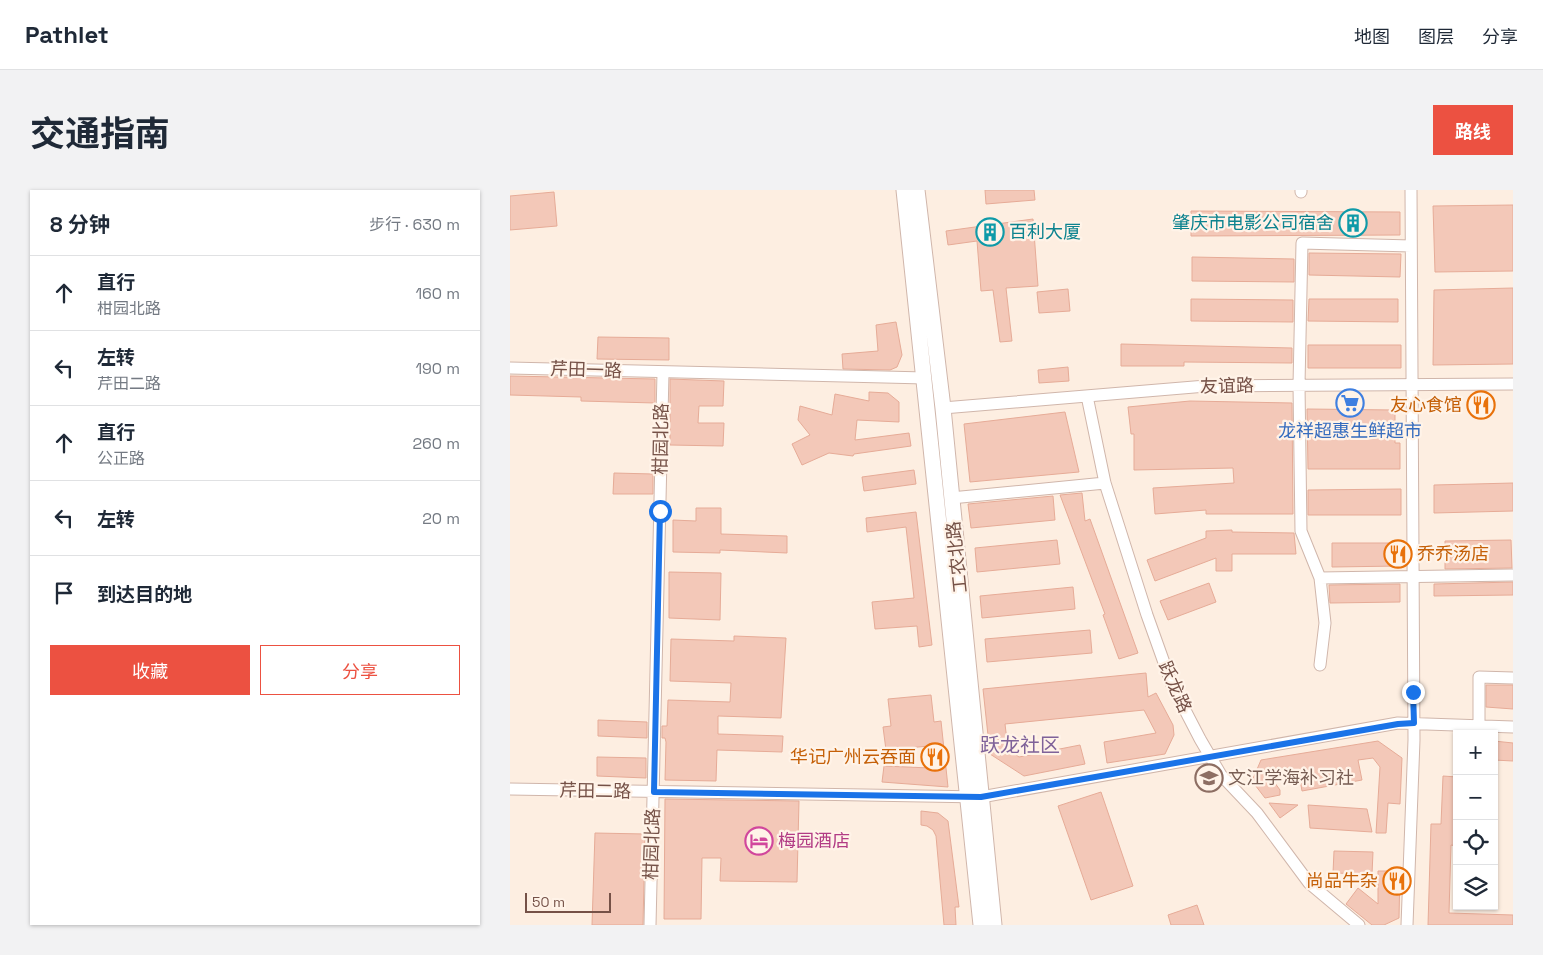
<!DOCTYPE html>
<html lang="zh">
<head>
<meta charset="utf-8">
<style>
  :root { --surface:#fff; --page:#f2f2f3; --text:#1f2937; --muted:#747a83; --line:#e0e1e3; --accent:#ec5141 }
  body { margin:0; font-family:"Space Grotesk","Noto Sans SC",sans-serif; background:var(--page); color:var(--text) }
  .controls { position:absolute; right:15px; bottom:15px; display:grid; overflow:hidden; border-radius:0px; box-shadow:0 1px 4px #0004 }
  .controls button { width:45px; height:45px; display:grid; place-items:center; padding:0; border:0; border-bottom:1px solid var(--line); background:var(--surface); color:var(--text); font:25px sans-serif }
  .scale { position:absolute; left:15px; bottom:12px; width:86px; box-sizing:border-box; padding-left:5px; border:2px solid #755147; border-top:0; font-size:14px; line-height:18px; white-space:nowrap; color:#755147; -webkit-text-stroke:4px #fff3e8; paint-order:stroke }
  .stop { position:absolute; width:15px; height:15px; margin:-11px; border:4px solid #1a73e8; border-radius:50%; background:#fff }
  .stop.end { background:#1a73e8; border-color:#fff; box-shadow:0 1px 5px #0008 }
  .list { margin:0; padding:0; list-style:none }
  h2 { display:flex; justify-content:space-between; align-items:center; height:65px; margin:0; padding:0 20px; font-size:21px }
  h2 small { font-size:16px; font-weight:400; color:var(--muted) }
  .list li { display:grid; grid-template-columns:32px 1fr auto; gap:15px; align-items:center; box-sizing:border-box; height:75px; padding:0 20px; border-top:1px solid var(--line) }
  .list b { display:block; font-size:19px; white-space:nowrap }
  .list p { margin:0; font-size:16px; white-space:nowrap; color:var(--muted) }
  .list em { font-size:16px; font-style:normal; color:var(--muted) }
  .actions { display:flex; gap:10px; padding:15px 20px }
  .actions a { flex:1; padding:11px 0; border:1px solid var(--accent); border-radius:0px; text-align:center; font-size:18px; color:var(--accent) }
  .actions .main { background:var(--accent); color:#fff }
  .icon { flex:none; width:28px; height:28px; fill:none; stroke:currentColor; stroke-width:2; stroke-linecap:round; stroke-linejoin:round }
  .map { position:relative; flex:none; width:1003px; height:735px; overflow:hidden; border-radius:0px }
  header { display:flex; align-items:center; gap:30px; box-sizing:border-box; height:70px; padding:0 25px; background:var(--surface); border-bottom:1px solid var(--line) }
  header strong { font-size:24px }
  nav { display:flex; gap:28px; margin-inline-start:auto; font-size:18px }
  .intro { display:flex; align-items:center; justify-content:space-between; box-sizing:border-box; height:120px; padding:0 30px }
  h1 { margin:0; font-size:35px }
  .button { padding:12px 22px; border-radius:0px; background:var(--accent); color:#fff; font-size:18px; font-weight:700 }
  main { display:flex; gap:30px; padding:0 30px }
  aside { flex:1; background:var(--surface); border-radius:0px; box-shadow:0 1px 4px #0004 }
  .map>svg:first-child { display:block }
</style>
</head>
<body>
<header>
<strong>Pathlet</strong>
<nav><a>地图</a><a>图层</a><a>分享</a></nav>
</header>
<div class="intro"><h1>交通指南</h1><a class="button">路线</a></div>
<main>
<aside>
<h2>8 分钟<small>步行 · 630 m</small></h2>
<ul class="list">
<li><svg class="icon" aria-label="ahead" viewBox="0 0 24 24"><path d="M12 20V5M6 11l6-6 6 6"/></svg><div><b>直行</b><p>柑园北路</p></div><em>160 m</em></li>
<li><svg class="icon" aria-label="left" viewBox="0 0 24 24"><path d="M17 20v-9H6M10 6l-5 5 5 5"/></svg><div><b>左转</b><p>芹田二路</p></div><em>190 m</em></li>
<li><svg class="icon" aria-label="ahead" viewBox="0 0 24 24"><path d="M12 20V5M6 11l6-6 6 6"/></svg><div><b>直行</b><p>公正路</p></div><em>260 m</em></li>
<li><svg class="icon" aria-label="left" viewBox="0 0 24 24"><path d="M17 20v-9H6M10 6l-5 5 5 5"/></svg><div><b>左转</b></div><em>20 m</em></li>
<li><svg class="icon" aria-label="arrive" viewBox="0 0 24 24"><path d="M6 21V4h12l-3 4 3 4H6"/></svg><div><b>到达目的地</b></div></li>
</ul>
<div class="actions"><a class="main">收藏</a><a>分享</a></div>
</aside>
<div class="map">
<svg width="1003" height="735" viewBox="0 0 1003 735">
  <rect width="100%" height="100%" fill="#fdeee1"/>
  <!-- building -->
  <path fill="#f3c8b8" stroke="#e6ab97" d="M 475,0 L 524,0 L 525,10 L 476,14 Z
    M 44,2 L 47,36 L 0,40 L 0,6 Z
    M 1003,15 L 1003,81 L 925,82 L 923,16 Z
    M 681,21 L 890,22 L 890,45 L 681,46 Z
    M 523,29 L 528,96 L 496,98 L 502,151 L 490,152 L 483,100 L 471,101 L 467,51 L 438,55 L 436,41 Z
    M 799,63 L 891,64 L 890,87 L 799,85 Z
    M 682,67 L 784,69 L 784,92 L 682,91 Z
    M 1003,98 L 1003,174 L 923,175 L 924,100 Z
    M 558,99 L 560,121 L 529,123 L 527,102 Z
    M 681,109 L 783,110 L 783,132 L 681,131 Z
    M 799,109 L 888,109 L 888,132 L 798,131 Z
    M 386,132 L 392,165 L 387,177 L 380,180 L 333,179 L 332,164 L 368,161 L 366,135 Z
    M 88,147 L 159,148 L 159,170 L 87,169 Z
    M 611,154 L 782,158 L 782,173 L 674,172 L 674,176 L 611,176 Z
    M 798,155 L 891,155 L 891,178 L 798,178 Z
    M 558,177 L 559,191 L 529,193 L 528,180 Z
    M 0,186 L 145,189 L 145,213 L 71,211 L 71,207 L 0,205 Z
    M 160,189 L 214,191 L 213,216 L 189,216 L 188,233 L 214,233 L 213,256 L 160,255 Z
    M 359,202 L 378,203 L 389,212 L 389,232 L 347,230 L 345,250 L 399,243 L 401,256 L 344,264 L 343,266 L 319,263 L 292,275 L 282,254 L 300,245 L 288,230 L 290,216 L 322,225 L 325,204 L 359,211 Z
    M 680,211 L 782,213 L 783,324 L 696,324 L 696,320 L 645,324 L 643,298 L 724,293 L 723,278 L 624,280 L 624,244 L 621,244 L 618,217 Z
    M 797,219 L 885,220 L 885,253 L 890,253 L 890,279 L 798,279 Z
    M 555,222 L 569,282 L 460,292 L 454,234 Z
    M 404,280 L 406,294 L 354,301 L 352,287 Z
    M 104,283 L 143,284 L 143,304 L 103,304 Z
    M 1003,293 L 1003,321 L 924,323 L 924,295 Z
    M 891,299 L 891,325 L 798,325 L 798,300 Z
    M 572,303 L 575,331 L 580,329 L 628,463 L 609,469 L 593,425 L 595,424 L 550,305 Z
    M 543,306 L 545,330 L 461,338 L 458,314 Z
    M 186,318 L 211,318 L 211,344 L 277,346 L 277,363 L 210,360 L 210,363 L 163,362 L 163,330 L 186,331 Z
    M 406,322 L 422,455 L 409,457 L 407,436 L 365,439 L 362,412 L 404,408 L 396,337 L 357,342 L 356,328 Z
    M 722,340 L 722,342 L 784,343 L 786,364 L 722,364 L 722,381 L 706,381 L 706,368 L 645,391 L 637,370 L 696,348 L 696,341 Z
    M 547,350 L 550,374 L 467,382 L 465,358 Z
    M 1001,350 L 1002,378 L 935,379 L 935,351 Z
    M 822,353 L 890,353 L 890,376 L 822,377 Z
    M 159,382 L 211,383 L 210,430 L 159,428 Z
    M 1003,392 L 1003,405 L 924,406 L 924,394 Z
    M 699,393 L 706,412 L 658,430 L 650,411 Z
    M 890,394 L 890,412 L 820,413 L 819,395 Z
    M 563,397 L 565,419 L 472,428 L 470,406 Z
    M 580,440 L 582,463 L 477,472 L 475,449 Z
    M 224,446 L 276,448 L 271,528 L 208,526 L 208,544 L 273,546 L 272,562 L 207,560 L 206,591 L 155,590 L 156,552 L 155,548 L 152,548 L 152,536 L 157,536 L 158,510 L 220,512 L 221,493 L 160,491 L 161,449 L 224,451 Z
    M 636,483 L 638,507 L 646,503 L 663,535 L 664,545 L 655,564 L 597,573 L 594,552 L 646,543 L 634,520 L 495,534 L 498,559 L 509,567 L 570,555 L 575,574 L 514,586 L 480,564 L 473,499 Z
    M 976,495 L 1003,495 L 1003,519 L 976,517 Z
    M 421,505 L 424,532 L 431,531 L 438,597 L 372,592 L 374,576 L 420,578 L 419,556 L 376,560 L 373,537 L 381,536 L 378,509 Z
    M 88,530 L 137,532 L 137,548 L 88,546 Z
    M 868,551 L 892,568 L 890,614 L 878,613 L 876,643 L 866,643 L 870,577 L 863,568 L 848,570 L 852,590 L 792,601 L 789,584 L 762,589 L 770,600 L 770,605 L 755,608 L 742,591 L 751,570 Z
    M 984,551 L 1003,553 L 1003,571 L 984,570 Z
    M 87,567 L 136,568 L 136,588 L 87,586 Z
    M 933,586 L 947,587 L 947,656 L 941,655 L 939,723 L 1003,725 L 1003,735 L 918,735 L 921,634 L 931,634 Z
    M 591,602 L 623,696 L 581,710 L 548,616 Z
    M 155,609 L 289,611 L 287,692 L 210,691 L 211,668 L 192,668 L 191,729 L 154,729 Z
    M 759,613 L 788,615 L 770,628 Z
    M 798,615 L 857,619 L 862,642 L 800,638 Z
    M 411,621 L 428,623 L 438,631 L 449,717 L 445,717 L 446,735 L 434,735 L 426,646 L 423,640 L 417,636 L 411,635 Z
    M 85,643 L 135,644 L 133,735 L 82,735 Z
    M 824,661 L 863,662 L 862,684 L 823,683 Z
    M 868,681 L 890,681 L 889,728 L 874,735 L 862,735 L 836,714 L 848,698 L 868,714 Z
    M 687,715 L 694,735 L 661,735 L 658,725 Z"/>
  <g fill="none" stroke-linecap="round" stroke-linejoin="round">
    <!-- minor casing -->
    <g stroke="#d0b6ab" stroke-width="13">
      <path id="minor" d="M 791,0 L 791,2
        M 0,178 L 415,188
        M 577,206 L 595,293 L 637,425 L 662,495 L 690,549 L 711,585 L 747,623 L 799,693 L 849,735
        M 433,218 L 696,196 L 1003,194
        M 441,308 L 595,293
        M 810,388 L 1003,385
        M 810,475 L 815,433 L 810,388 L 791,341 L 789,195 L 792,53 L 901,56
        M 969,535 L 969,487 L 1003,488
        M 0,599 L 471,607 L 888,533 L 1003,537
        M 140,735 L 153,183
        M 897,735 L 904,550 L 901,0"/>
    </g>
    <!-- tertiary casing -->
    <g stroke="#d0b6ab" stroke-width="17">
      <path id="tertiary" d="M 394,0 L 471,735
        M 407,0 L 433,218 L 484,735"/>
    </g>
    <!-- minor -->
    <use href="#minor" stroke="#fff" stroke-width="11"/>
    <!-- tertiary -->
    <use href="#tertiary" stroke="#fff" stroke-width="15"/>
  </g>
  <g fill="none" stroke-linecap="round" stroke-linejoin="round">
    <!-- route -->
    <path stroke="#1a73e8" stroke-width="6" d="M 150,321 L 144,602 L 471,607 L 888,534 L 904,533 L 903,502"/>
  </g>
  <!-- icons -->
  <defs>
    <g id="building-ring" transform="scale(1.4375)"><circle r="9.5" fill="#fff3e8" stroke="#0f9aa8" stroke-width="1.5"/><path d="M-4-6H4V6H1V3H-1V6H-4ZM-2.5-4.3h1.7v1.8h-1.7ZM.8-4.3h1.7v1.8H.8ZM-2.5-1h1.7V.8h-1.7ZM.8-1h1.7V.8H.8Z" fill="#0f9aa8"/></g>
    <g id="supermarket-ring" transform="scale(1.4375)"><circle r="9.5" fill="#fff3e8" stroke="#3f7fe0" stroke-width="1.5"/><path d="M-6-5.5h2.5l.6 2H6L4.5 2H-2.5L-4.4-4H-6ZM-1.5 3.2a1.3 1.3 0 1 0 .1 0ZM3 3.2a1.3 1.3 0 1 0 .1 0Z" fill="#3f7fe0"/></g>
    <g id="restaurant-ring" transform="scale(1.4375)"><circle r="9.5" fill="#fff3e8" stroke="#e8710a" stroke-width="1.5"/><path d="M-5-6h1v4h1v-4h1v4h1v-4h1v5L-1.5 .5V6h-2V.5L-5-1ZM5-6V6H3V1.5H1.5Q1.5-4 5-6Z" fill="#e8710a"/></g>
    <g id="school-ring" transform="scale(1.4375)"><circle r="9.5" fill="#fff3e8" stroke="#8d6e63" stroke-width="1.5"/><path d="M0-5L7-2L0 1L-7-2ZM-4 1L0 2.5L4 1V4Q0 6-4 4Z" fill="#8d6e63"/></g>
    <g id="hotel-ring" transform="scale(1.4375)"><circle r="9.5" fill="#fff3e8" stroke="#d1479c" stroke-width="1.5"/><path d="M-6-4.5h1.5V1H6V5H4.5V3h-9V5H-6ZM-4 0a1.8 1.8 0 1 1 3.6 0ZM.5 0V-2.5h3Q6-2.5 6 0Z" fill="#d1479c"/></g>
  </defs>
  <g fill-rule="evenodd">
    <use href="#building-ring" x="843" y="33"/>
    <use href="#building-ring" x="480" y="42"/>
    <use href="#supermarket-ring" x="840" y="213"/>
    <use href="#restaurant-ring" x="971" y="215"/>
    <use href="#restaurant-ring" x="888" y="364"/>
    <use href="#restaurant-ring" x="425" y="567"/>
    <use href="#school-ring" x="699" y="588"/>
    <use href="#hotel-ring" x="249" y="651"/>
    <use href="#restaurant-ring" x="887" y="691"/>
  </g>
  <g text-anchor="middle" stroke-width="4.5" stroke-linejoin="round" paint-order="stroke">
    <!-- culture labels -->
    <g font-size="18" fill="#0d838f" stroke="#fff3e8" text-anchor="end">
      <text x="824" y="39">肇庆市电影公司宿舍</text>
      <text x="499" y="48" text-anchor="start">百利大厦</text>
    </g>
    <!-- street labels -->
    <g font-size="18" fill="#755147" stroke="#fff3e8">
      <text transform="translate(76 180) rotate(2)" y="6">芹田一路</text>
      <text transform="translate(717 196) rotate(-1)" y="6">友谊路</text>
      <text transform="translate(151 249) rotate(-89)" y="6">柑园北路</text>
      <text transform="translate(447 367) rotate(-96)" y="6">工农北路</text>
      <text transform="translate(665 497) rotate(66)" y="6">跃龙路</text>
      <text transform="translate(85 601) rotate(1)" y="6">芹田二路</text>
      <text transform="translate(142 654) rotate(-88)" y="6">柑园北路</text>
    </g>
    <!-- food labels -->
    <g font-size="18" fill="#c56008" stroke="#fff3e8" text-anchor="end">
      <text x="952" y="221">友心食馆</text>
      <text x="907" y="370" text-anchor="start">乔乔汤店</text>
      <text x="406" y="573">华记广州云吞面</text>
      <text x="868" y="697">尚品牛杂</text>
    </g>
    <!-- shop labels -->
    <g font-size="18" fill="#366cbe" stroke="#fff3e8">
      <text x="840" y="247">龙祥超惠生鲜超市</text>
    </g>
    <!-- education labels -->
    <g font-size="18" fill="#785e54" stroke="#fff3e8" text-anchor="start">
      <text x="718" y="594">文江学海补习社</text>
    </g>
    <!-- hotel labels -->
    <g font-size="18" fill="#b23c85" stroke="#fff3e8" text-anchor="start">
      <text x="268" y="657">梅园酒店</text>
    </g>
    <!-- quarter labels -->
    <g font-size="20" fill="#7f6299" stroke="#fff3e8">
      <text x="510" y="562">跃龙社区</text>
    </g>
  </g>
</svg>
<div class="controls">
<button>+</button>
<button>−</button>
<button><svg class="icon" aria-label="locate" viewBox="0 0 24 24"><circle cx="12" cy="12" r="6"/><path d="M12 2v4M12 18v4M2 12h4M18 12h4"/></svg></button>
<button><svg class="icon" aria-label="layers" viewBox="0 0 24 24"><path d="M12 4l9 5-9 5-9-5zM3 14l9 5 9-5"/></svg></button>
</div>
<div class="scale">50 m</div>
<div class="stop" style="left:150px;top:321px"></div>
<div class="stop end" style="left:903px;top:502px"></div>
</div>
</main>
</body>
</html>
